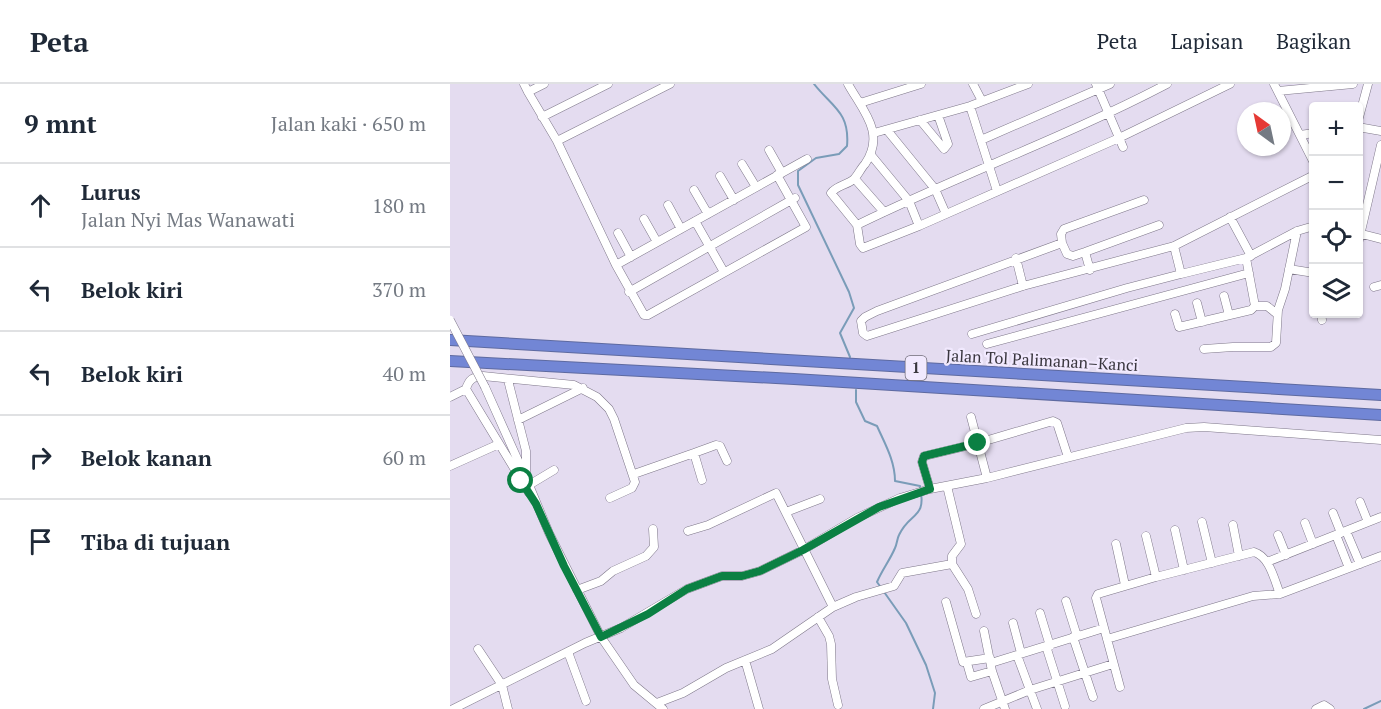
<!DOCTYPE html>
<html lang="id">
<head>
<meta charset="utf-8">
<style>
  :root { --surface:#fff; --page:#f6f6f7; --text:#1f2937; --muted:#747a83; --line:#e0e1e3 }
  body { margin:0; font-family:"PT Serif",serif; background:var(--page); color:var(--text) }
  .controls { position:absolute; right:18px; top:18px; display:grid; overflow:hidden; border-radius:6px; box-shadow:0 2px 4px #0004 }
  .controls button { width:54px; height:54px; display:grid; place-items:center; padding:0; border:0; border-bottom:2px solid var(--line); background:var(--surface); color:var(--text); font:30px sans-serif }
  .compass { position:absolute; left:787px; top:18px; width:54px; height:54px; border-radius:50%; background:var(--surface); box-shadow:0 2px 4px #0004; rotate:327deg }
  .stop { position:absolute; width:18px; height:18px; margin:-14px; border:4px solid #0b8043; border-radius:50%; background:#fff }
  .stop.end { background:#0b8043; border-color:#fff; box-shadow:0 2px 6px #0008 }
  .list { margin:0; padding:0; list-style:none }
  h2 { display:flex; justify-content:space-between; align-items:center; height:78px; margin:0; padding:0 24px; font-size:26px }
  h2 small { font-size:20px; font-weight:400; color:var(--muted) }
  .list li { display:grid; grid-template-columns:39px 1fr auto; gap:18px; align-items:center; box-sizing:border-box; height:84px; padding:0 24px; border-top:2px solid var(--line) }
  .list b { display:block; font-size:22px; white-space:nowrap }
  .list p { margin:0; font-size:20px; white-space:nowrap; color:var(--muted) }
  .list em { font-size:20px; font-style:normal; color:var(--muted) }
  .icon { flex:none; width:33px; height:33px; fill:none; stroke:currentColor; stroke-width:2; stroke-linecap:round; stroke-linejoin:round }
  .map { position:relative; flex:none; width:931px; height:625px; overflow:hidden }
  header { display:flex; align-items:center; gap:36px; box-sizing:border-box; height:84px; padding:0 30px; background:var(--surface); border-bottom:2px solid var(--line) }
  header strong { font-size:28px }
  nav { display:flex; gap:33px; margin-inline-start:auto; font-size:21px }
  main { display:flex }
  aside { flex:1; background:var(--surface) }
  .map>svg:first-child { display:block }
</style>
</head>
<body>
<header>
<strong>Peta</strong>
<nav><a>Peta</a><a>Lapisan</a><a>Bagikan</a></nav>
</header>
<main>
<aside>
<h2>9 mnt<small>Jalan kaki · 650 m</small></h2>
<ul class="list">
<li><svg class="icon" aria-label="ahead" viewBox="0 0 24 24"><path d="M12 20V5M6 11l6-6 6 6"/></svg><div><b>Lurus</b><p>Jalan Nyi Mas Wanawati</p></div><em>180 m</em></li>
<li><svg class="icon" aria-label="left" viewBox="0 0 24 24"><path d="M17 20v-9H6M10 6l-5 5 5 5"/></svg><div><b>Belok kiri</b></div><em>370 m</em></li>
<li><svg class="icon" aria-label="left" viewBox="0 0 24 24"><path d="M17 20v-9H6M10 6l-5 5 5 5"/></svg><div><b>Belok kiri</b></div><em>40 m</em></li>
<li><svg class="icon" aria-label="right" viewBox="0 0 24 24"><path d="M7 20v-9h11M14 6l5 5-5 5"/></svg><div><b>Belok kanan</b></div><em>60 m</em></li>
<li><svg class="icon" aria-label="arrive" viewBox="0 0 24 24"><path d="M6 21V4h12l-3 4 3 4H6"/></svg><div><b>Tiba di tujuan</b></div></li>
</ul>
</aside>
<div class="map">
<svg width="931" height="625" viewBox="0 0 931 625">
  <rect width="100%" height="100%" fill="#e4dcf0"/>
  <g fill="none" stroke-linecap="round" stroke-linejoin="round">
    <!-- stream -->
    <path stroke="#7a9cb8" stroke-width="2" d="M 364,0 C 382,23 400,28 397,62 L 389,70 L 366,74 L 348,87 L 348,101 L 399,208 L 404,224 L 390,249 L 400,273
      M 406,306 L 406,318 L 415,337 L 427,342 C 435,360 445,377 445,397 L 470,402 C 477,436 460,427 449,451 C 447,455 447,460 445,464 C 440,476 432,486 427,498 L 456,539 L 476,581 L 485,609 L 483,625
      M 914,625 L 931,617"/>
    <!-- minor casing -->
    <g stroke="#7e7789" stroke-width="9">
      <path id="minor" d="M 74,0 L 78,8 L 94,0
        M 398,0 C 413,27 436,49 415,80 C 411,84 408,91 404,95 C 397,101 386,102 381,109 L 407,141 L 410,160 L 413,164 L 469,142 L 669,54 L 780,0
        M 523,0 L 532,17
        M 646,0 L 673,63
        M 824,0 L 864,79
        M 828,7 L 903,0
        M 78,8 L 107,57 L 220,0
        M 410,19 L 471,0
        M 520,22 L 547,107
        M 92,33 L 158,0
        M 470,36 L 494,65 L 498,60 L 488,31
        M 908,37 L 918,0
        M 908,43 L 931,47
        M 437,46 L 485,105 L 496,130
        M 424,49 L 520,22 L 578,0
        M 850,51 L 864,49
        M 531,56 L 660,0
        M 107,57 L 166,181 L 194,231 L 198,231 L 356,143 L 327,91
        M 319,66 L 332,89
        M 421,71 L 459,117 L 469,142
        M 292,80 L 306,103
        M 270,92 L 284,116
        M 405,95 L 434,128
        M 244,106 L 258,130
        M 694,116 L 614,145 L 611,150 L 612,159 L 617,170 L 623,172 L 635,168 L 709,141
        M 218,121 L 231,145
        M 780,133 L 801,172
        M 194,135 L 207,158
        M 245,137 L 274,188
        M 407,141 C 509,91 616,53 717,0
        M 168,149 L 181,173
        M 908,149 L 931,155
        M 612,159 L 427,227 L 415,233 L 411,237 L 413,249 L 417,252 L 573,202 L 724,162 L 864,91
        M 908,160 L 931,61
        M 724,162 L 731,190 L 796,174 L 847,147 L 864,142
        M 635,168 L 640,186
        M 566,174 L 573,202
        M 796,174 L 805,222
        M 166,181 L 357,75
        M 839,185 L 864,189
        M 924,203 L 931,201
        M 179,208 L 345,114
        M 774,212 L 779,231
        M 747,219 L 752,238
        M 725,230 L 729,243 L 801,226 L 805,222 L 817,222 L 827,230
        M 871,230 L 872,236
        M 522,250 L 677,204 L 731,190
        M 537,260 L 799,189
        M 754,265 L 783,263 L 821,263 L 826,259 L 828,226 L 835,205 L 847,147
        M 58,296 L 76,367 L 76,391
        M 35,303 L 79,401 L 99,449 L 151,553 L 184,601 L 213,625
        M 16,305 L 79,409
        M 0,313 L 16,305 C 19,295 23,293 33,292 L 124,301 L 147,313 L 159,325 L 164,335 L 185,398 L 182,404 L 160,414
        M 521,333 L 537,394
        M 68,336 L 133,304
        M 244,369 L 266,361 L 270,362 L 277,377
        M 0,382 L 49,360
        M 184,390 L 244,369 L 252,396
        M 79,401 L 104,386
        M 480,405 L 472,378 L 474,372 L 528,359 L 603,337 L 607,339 L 618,373
        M 910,418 L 918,438
        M 336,428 L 370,415
        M 883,429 L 891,449
        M 752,438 L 762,479
        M 855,439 L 863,460
        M 783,441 L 789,472
        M 725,446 L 734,486
        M 238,447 L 258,441 L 326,409 L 383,523
        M 896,447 L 910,480
        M 828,451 L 836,471
        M 886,451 L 899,484
        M 696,452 L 706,493
        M 666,460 L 675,501
        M 817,478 L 931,433
        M 502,480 L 518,505 L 526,530
        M 127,506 L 151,497 L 163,487 L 196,472 L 204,463 L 203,445
        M 616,517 L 627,552
        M 496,518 L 513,578 L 540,574
        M 590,529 L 600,562
        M 368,533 L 379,552 L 381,560 L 382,595 L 388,621
        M 563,539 L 571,569
        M 534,547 L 542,587 L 555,625
        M 623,553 L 643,613
        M 657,555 L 803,512 L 830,510 L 931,472
        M 596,562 L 615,622
        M 28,565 L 52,601 L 58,625
        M 118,568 L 136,617
        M 567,571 L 587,625
        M 295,576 L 309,625
        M 517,579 L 521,593 L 542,587
        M 541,579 L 654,544
        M 670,603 L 646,514 L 648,510 L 706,493 L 804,468 C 820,473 824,495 830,510
        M 207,619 L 233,609 L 276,584 L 322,565 L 383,523 L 406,513 L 444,502 L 452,489 L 502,480 L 502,472 L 511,460 L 497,402
        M 3,625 L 135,559 L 171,544 L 237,505 L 272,492 L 292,492 L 310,487 L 353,466 L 407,434 L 450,414 L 480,405 L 537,394 L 736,344 L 754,343 L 931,356
        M 534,625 L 580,606 L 663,580
        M 866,625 L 874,621 L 880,625"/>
    </g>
    <!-- highway casing -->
    <g stroke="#5e6aa0" stroke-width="12">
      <path id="highway" d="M 0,256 L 931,311
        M 0,277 L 344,295 L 931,331"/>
    </g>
    <!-- minor -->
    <use href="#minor" stroke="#fff" stroke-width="8"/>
    <!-- highway -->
    <use href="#highway" stroke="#7286d5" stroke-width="10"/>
    <!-- minor-bridge casing -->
    <g stroke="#7e7789" stroke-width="9" stroke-linecap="butt">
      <path id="minor-bridge" d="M 0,236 L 35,303"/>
    </g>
    <!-- minor-bridge -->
    <use href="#minor-bridge" stroke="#fff" stroke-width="8"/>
  </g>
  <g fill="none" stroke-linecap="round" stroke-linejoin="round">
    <!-- route -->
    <path stroke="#0b8043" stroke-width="8" d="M 71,397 L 86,420 L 114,482 L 151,553 L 198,530 L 237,505 L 272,492 L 292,492 L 310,487 L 353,466 L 429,423 L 480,405 L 472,378 L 474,372 L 528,359"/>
  </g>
  <g text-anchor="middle" stroke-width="4.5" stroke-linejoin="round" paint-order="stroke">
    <!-- shield labels -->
    <rect fill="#f1e9fe" stroke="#706c78" stroke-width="1.5" x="455.5" y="272" width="21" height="24" rx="4.5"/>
    <g font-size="15" font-weight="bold" fill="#39363e">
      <text x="466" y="289">1</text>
    </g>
    <!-- street labels -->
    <g font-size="16" fill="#39363e" stroke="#f1e9fe">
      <text transform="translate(592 276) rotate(3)" y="6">Jalan Tol Palimanan–Kanci</text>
    </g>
  </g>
</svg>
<div class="controls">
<button>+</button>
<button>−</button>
<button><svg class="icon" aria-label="locate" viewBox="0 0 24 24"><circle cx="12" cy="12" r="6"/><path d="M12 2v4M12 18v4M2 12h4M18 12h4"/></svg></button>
<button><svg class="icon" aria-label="layers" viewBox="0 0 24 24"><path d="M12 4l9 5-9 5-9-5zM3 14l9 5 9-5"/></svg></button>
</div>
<svg class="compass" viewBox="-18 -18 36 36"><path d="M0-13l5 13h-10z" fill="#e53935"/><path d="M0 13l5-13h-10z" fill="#747a83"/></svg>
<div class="stop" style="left:71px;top:397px"></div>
<div class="stop end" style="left:528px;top:359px"></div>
</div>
</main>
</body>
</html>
